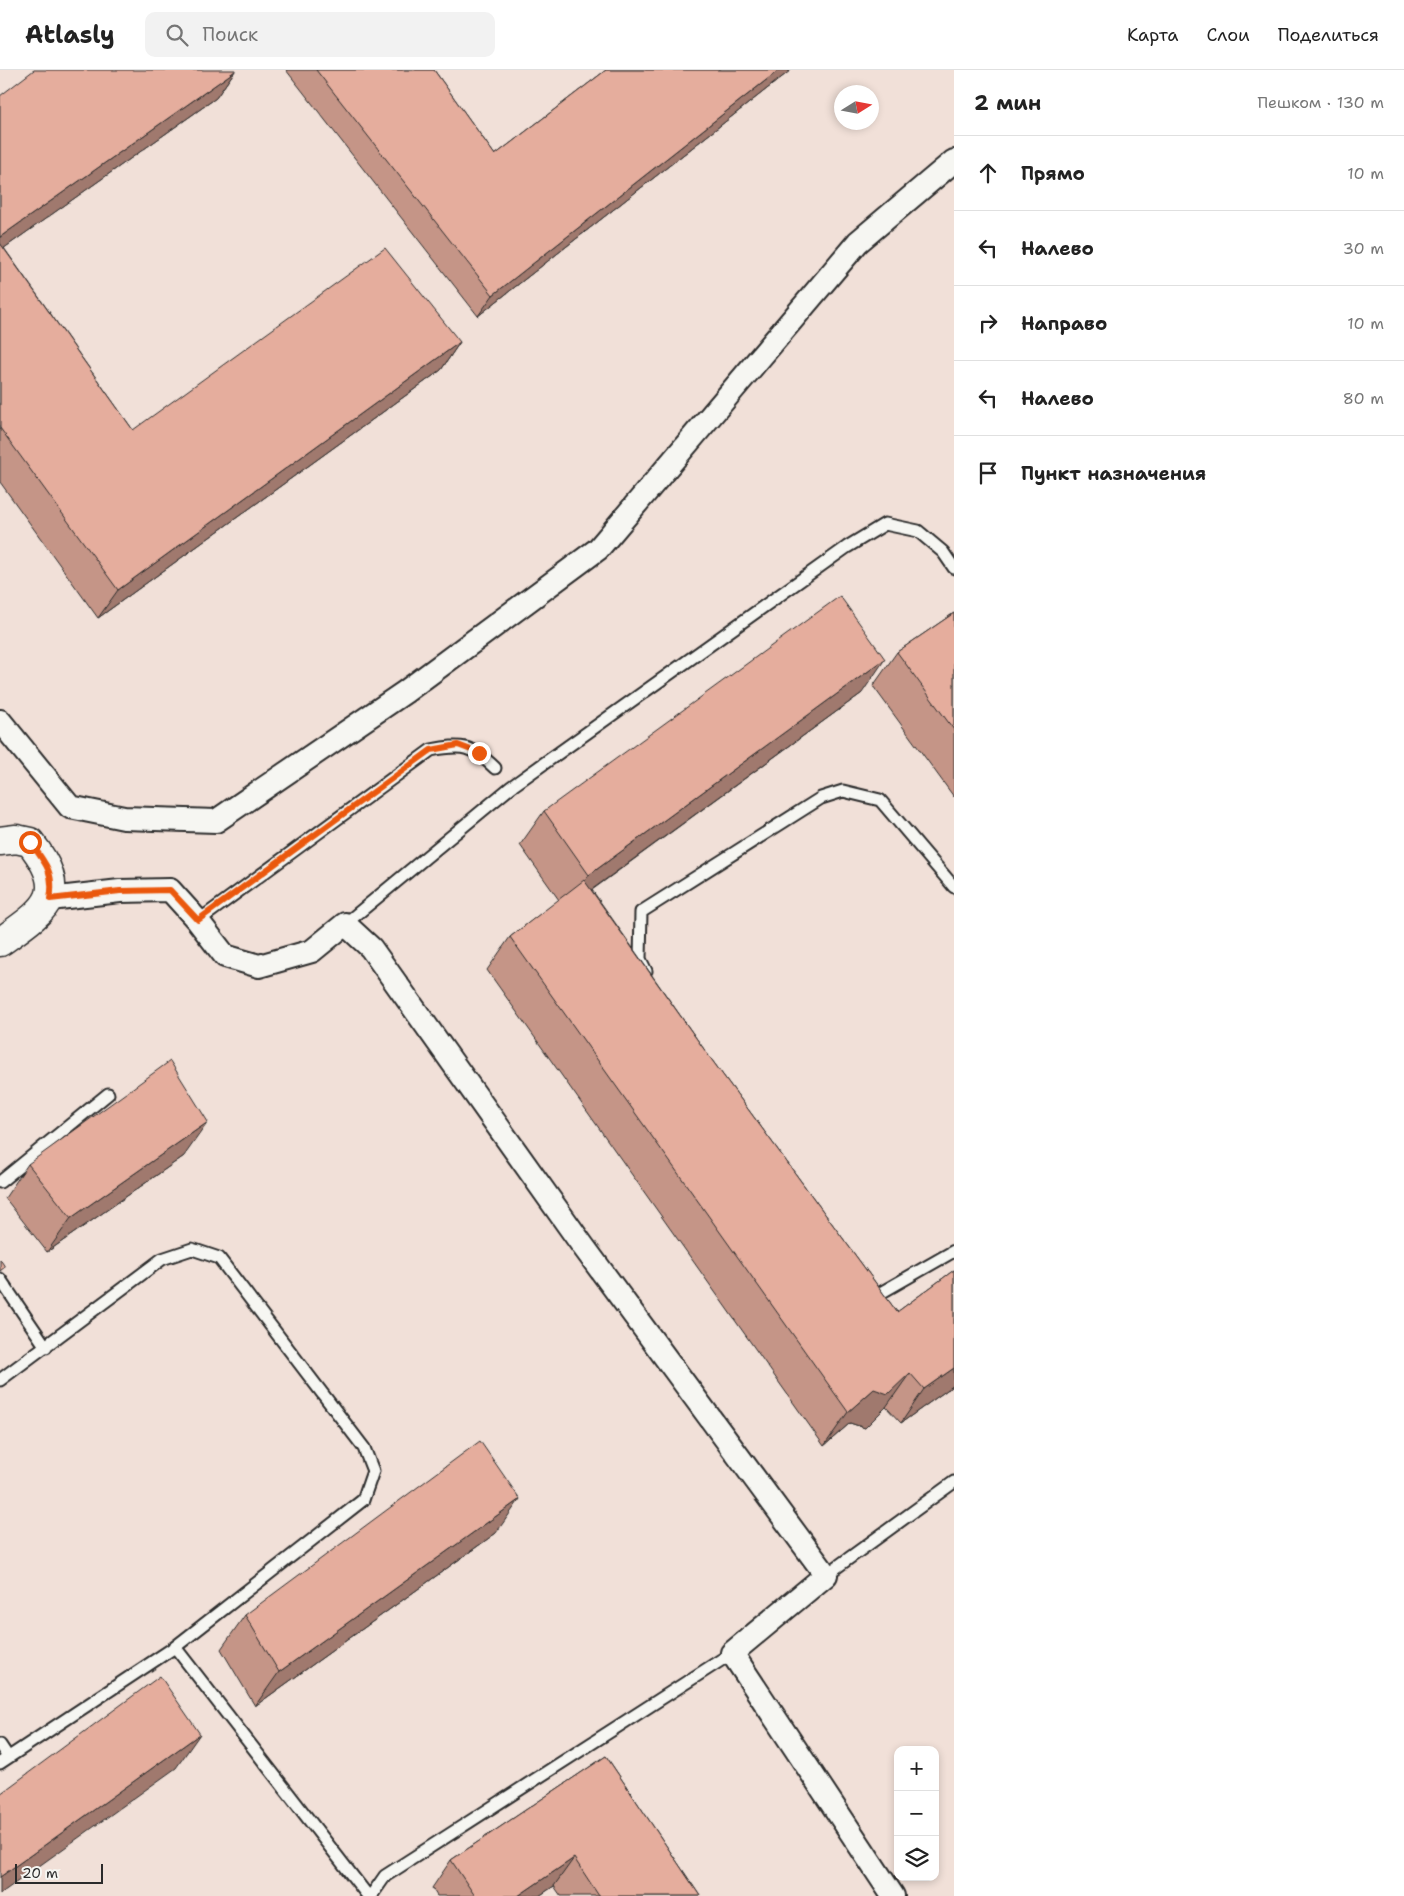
<!DOCTYPE html>
<html lang="ru">
<head>
<meta charset="utf-8">
<style>
  :root { --surface:#fff; --page:#f2f2f2; --text:#222; --muted:#767676; --line:#e0e0e0 }
  body { margin:0; font-family:"Shantell Sans",sans-serif; background:var(--page); color:var(--text) }
  .controls { position:absolute; right:15px; bottom:15px; display:grid; overflow:hidden; border-radius:10px; box-shadow:0 2px 8px #0003 }
  .controls button { width:45px; height:45px; display:grid; place-items:center; padding:0; border:0; border-bottom:1px solid var(--line); background:var(--surface); color:var(--text); font:25px sans-serif }
  .compass { position:absolute; left:834px; top:15px; width:45px; height:45px; border-radius:50%; background:var(--surface); box-shadow:0 2px 8px #0003; rotate:79deg }
  .scale { position:absolute; left:15px; bottom:12px; width:88px; box-sizing:border-box; padding-left:5px; border:2px solid #2b2b2b; border-top:0; font-size:14px; line-height:18px; white-space:nowrap; color:#2b2b2b; -webkit-text-stroke:4px #f6f6f2; paint-order:stroke }
  .stop { position:absolute; width:15px; height:15px; margin:-11px; border:4px solid #ea580c; border-radius:50%; background:#fff }
  .stop.end { background:#ea580c; border-color:#fff; box-shadow:0 1px 5px #0008 }
  .list { margin:0; padding:0; list-style:none }
  h2 { display:flex; justify-content:space-between; align-items:center; height:65px; margin:0; padding:0 20px; font-size:21px }
  h2 small { font-size:16px; font-weight:400; color:var(--muted) }
  .list li { display:grid; grid-template-columns:32px 1fr auto; gap:15px; align-items:center; box-sizing:border-box; height:75px; padding:0 20px; border-top:1px solid var(--line) }
  .list b { display:block; font-size:19px; white-space:nowrap }
  .list em { font-size:16px; font-style:normal; color:var(--muted) }
  .icon { flex:none; width:28px; height:28px; fill:none; stroke:currentColor; stroke-width:2; stroke-linecap:round; stroke-linejoin:round }
  .map { position:relative; flex:none; width:954px; height:1826px; overflow:hidden }
  header { display:flex; align-items:center; gap:30px; box-sizing:border-box; height:70px; padding:0 25px; background:var(--surface); border-bottom:1px solid var(--line) }
  header strong { font-size:24px }
  nav { display:flex; gap:28px; margin-inline-start:auto; font-size:18px }
  .search { width:350px; height:45px; background:var(--page); display:flex; align-items:center; gap:12px; box-sizing:border-box; padding:0 18px; border-radius:10px; color:var(--muted); font-size:19px }
  main { display:flex }
  aside { flex:1; background:var(--surface) }
  .map>svg:first-child { display:block }
</style>
</head>
<body>
<header>
<strong>Atlasly</strong>
<div class="search"><svg class="icon" aria-label="search" viewBox="0 0 24 24"><circle cx="10" cy="10" r="6"/><path d="M15 15l6 6"/></svg>Поиск</div>
<nav><a>Карта</a><a>Слои</a><a>Поделиться</a></nav>
</header>
<main>
<div class="map">
<svg width="954" height="1826" viewBox="0 0 954 1826">
  <rect width="100%" height="100%" fill="#f1e0d8"/>
  <filter id="ink" filterUnits="userSpaceOnUse"><feTurbulence type="fractalNoise" baseFrequency=".02" numOctaves="2"/><feDisplacementMap in="SourceGraphic" scale="10" xChannelSelector="R" yChannelSelector="G"/><feConvolveMatrix kernelMatrix="1 2 1 2 8 2 1 2 1" color-interpolation-filters="sRGB"/></filter>
  <g filter="url(#ink)">
    <g fill="none" stroke-linecap="round" stroke-linejoin="round">
      <!-- lane casing -->
      <g stroke="#2b2b2b" stroke-width="15">
        <path id="lane" d="M 198,851 L 431,680 C 463,674 471,675 495,698
          M 345,854 L 511,717 L 847,477 L 885,454 L 918,461 L 943,482 L 954,498
          M 646,901 L 640,889 L 641,842 L 821,728 L 843,721 L 880,730 L 954,817
          M 0,1112 L 108,1024
          M 0,1209 L 46,1277
          M 872,1220 L 877,1225 L 954,1181
          M 0,1310 L 162,1189 L 192,1179 L 219,1188 L 364,1378 L 373,1401 L 363,1430 L 175,1577
          M 826,1505 L 954,1412
          M 0,1675 L 8,1687
          M 0,1693 L 175,1577 L 368,1826
          M 371,1826 L 385,1806 L 732,1583"/>
      </g>
      <!-- street casing -->
      <g stroke="#2b2b2b" stroke-width="26">
        <path id="street" d="M 0,651 L 70,737 L 124,748 L 216,751 L 405,622 L 598,479 L 858,172 L 954,91
          M 50,829 L 120,821 L 170,820 L 198,851 L 225,886 L 259,896 L 312,881 L 345,854 L 371,878 L 583,1176 L 826,1505 L 732,1583 L 893,1826"/>
      </g>
      <!-- secondary casing -->
      <g stroke="#2b2b2b" stroke-width="31">
        <path id="secondary" d="M 0,771 L 16,769 L 30,772 C 72,825 46,839 0,872"/>
      </g>
      <!-- lane -->
      <use href="#lane" stroke="#f6f6f2" stroke-width="11"/>
      <!-- street -->
      <use href="#street" stroke="#f6f6f2" stroke-width="22"/>
      <!-- secondary -->
      <use href="#secondary" stroke="#f6f6f2" stroke-width="28"/>
    </g>
    <!-- wall -->
    <path fill="#c59587" stroke="#2b2b2b" d="M 286,0 L 434,0 L 495,85 L 606,0 L 791,0 L 478,246 Z
      M 235,1 L 216,28 L 4,178 L 133,360 L 460,272 L 441,300 L 98,548 L 0,412 L 0,26 Z
      M 954,543 L 954,727 L 873,616 L 897,582 Z
      M 862,623 L 592,820 L 706,982 L 897,1242 L 954,1200 L 954,1315 L 901,1353 L 886,1337 L 865,1358 L 850,1353 L 824,1376 L 487,900 L 510,867 L 559,830 L 520,775 L 544,741 Z
      M 184,1086 L 47,1182 L 5,1128 L 28,1094 Z
      M 496,1463 L 255,1636 L 221,1579 L 245,1545 Z
      M 606,1686 L 700,1826 L 561,1826 L 554,1816 L 539,1826 L 437,1826 L 432,1818 L 451,1790 Z"/>
    <!-- shaded-wall -->
    <path fill="#a0796e" stroke="#2b2b2b" d="M 779,0 L 791,0 L 478,246 L 493,225 Z
      M 235,1 L 216,28 L 0,181 L 0,167 Z
      M 460,272 L 441,300 L 98,548 L 118,520 Z
      M 885,589 L 862,623 L 565,839 L 589,805 Z
      M 208,1052 L 184,1086 L 47,1182 L 71,1148 Z
      M 954,1298 L 954,1315 L 901,1353 L 924,1319 Z
      M 910,1303 L 886,1337 L 865,1358 L 850,1353 L 824,1376 L 848,1342 L 874,1319 Z
      M 520,1429 L 496,1463 L 255,1636 L 279,1602 Z
      M 200,1664 L 176,1698 L 0,1824 L 0,1807 Z
      M 574,1788 L 554,1816 L 539,1826 L 518,1826 Z"/>
    <!-- building -->
    <path fill="#e5ad9d" stroke="#2b2b2b" d="M 34,0 L 235,0 L 235,1 L 0,167 L 0,26 Z
      M 316,0 L 434,0 L 495,85 L 606,0 L 779,0 L 493,225 Z
      M 0,173 L 133,360 L 385,178 L 460,272 L 118,520 L 0,358 Z
      M 840,526 L 885,589 L 589,805 L 544,741 Z
      M 954,543 L 954,660 L 897,582 Z
      M 584,810 L 706,982 L 897,1242 L 954,1200 L 954,1298 L 924,1319 L 910,1303 L 888,1324 L 874,1319 L 848,1342 L 510,867 Z
      M 170,991 L 208,1052 L 71,1148 L 28,1094 Z
      M 0,1189 L 5,1197 L 0,1201 Z
      M 480,1371 L 520,1429 L 279,1602 L 245,1545 Z
      M 160,1606 L 200,1664 L 0,1807 L 0,1724 Z
      M 606,1686 L 700,1826 L 599,1826 L 574,1788 L 518,1826 L 475,1826 L 451,1790 Z"/>
  </g>
  <g fill="none" stroke-linecap="round" stroke-linejoin="round" filter="url(#ink)">
    <!-- route -->
    <path stroke="#ea580c" stroke-width="6" d="M 30,772 C 45,792 55,803 50,829 L 120,821 L 170,820 L 198,850 L 431,680 L 458,675 L 479,683"/>
  </g>
</svg>
<div class="controls">
<button>+</button>
<button>−</button>
<button><svg class="icon" aria-label="layers" viewBox="0 0 24 24"><path d="M12 4l9 5-9 5-9-5zM3 14l9 5 9-5"/></svg></button>
</div>
<svg class="compass" viewBox="-18 -18 36 36"><path d="M0-13l5 13h-10z" fill="#e53935"/><path d="M0 13l5-13h-10z" fill="#767676"/></svg>
<div class="scale">20 m</div>
<div class="stop" style="left:30px;top:772px"></div>
<div class="stop end" style="left:479px;top:683px"></div>
</div>
<aside>
<h2>2 мин<small>Пешком · 130 m</small></h2>
<ul class="list">
<li><svg class="icon" aria-label="ahead" viewBox="0 0 24 24"><path d="M12 20V5M6 11l6-6 6 6"/></svg><div><b>Прямо</b></div><em>10 m</em></li>
<li><svg class="icon" aria-label="left" viewBox="0 0 24 24"><path d="M17 20v-9H6M10 6l-5 5 5 5"/></svg><div><b>Налево</b></div><em>30 m</em></li>
<li><svg class="icon" aria-label="right" viewBox="0 0 24 24"><path d="M7 20v-9h11M14 6l5 5-5 5"/></svg><div><b>Направо</b></div><em>10 m</em></li>
<li><svg class="icon" aria-label="left" viewBox="0 0 24 24"><path d="M17 20v-9H6M10 6l-5 5 5 5"/></svg><div><b>Налево</b></div><em>80 m</em></li>
<li><svg class="icon" aria-label="arrive" viewBox="0 0 24 24"><path d="M6 21V4h12l-3 4 3 4H6"/></svg><div><b>Пункт назначения</b></div></li>
</ul>
</aside>
</main>
</body>
</html>
